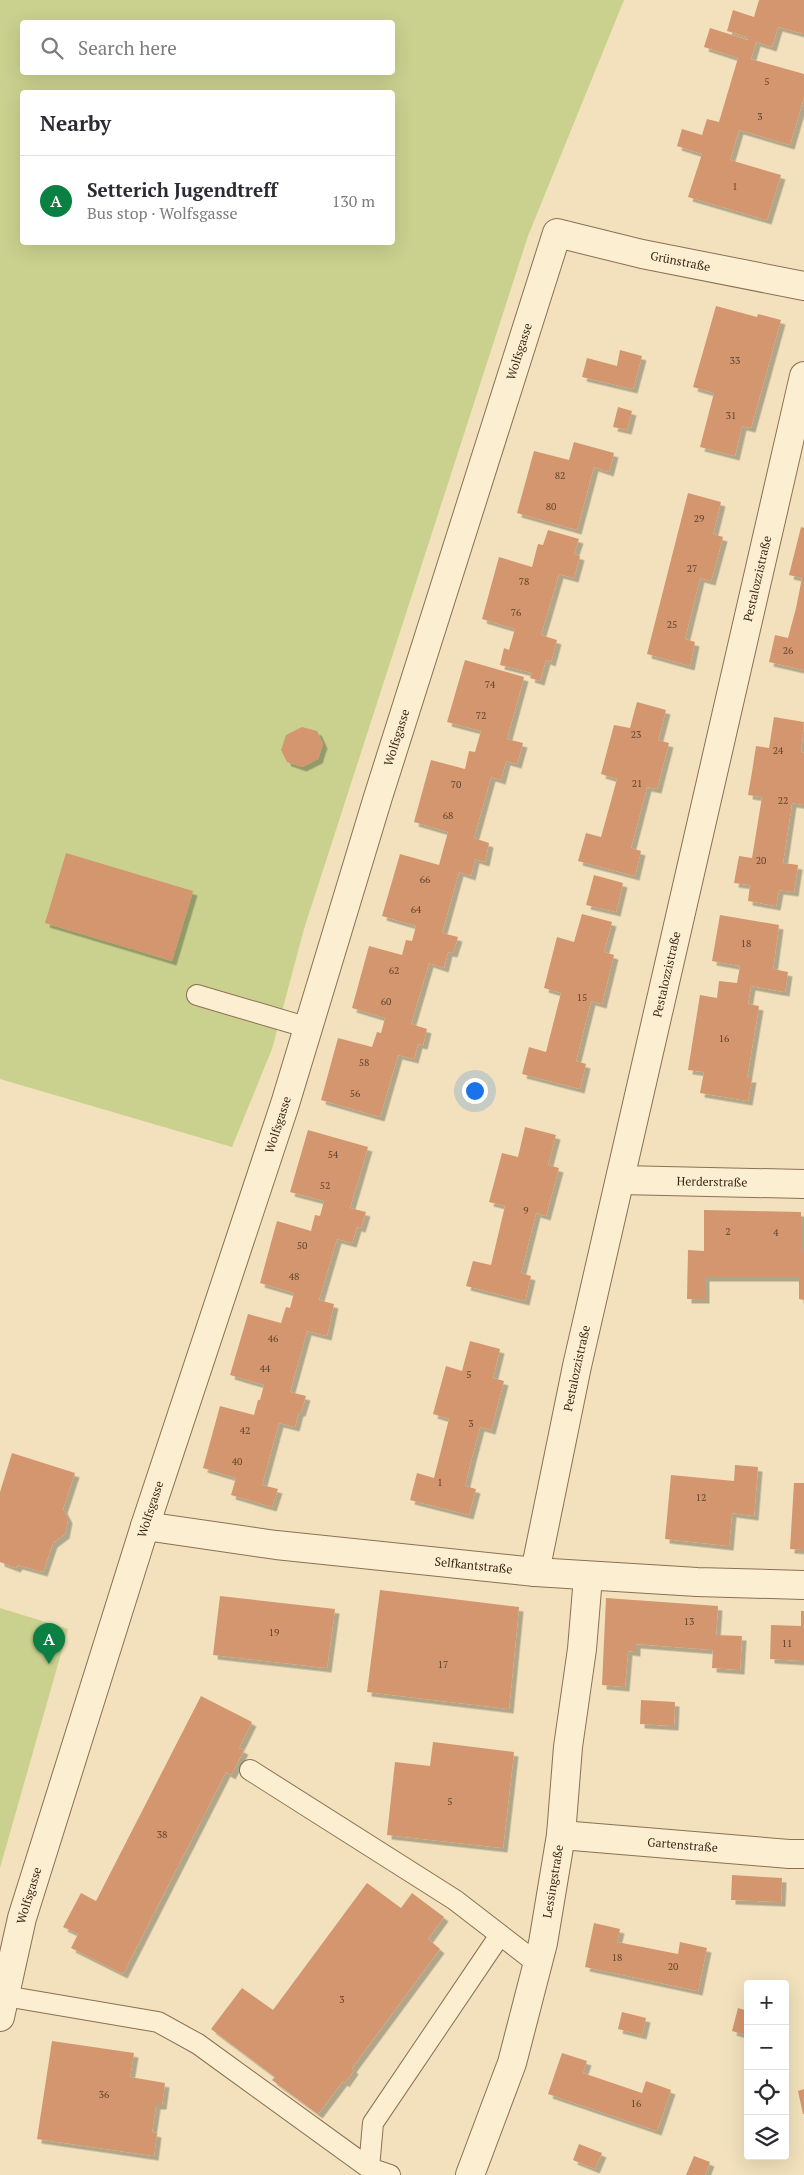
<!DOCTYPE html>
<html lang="en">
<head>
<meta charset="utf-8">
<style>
  :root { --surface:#fff; --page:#f7f7f7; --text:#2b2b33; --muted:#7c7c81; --line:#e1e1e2; --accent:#0b8043 }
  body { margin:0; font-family:"PT Serif",serif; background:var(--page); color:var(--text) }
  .controls { position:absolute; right:15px; bottom:15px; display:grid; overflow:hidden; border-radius:5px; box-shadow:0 5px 20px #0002 }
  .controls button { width:45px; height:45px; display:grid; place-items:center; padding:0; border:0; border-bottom:1px solid var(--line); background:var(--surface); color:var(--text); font:25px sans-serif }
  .you { position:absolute; left:474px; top:1090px; width:18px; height:18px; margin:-12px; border:4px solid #fff; border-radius:50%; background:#1a73e8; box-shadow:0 0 0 8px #1a73e833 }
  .badge { display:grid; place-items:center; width:32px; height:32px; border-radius:50%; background:var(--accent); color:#fff; font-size:16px; font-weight:700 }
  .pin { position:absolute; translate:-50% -41px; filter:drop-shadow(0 1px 2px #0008) }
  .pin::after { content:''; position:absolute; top:26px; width:18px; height:15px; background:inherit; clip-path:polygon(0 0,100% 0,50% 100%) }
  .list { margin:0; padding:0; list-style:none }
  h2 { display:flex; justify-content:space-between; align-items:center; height:65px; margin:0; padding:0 20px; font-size:21px }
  h2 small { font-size:16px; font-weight:400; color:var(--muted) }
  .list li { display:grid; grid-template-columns:32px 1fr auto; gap:15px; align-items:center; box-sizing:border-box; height:90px; padding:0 20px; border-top:1px solid var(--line) }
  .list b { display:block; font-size:19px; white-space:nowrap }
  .list p { margin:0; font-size:16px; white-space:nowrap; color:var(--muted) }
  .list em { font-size:16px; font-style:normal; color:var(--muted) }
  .icon { flex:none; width:28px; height:28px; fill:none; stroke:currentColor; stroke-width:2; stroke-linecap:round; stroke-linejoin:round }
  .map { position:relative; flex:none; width:804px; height:2175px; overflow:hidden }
  .search { position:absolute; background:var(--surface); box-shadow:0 5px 20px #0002; left:20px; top:20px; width:375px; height:55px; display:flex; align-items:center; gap:12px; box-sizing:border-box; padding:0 18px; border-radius:5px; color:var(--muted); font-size:19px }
  .panel { position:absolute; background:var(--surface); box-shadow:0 5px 20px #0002; left:20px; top:90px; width:375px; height:155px; border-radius:5px }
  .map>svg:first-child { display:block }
</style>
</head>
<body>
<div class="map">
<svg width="804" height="2175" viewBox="0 0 804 2175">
  <defs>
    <filter id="shadow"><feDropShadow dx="4.5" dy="4.5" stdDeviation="0" flood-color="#0004"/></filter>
  </defs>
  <rect width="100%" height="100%" fill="#f2e1bc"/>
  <!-- green -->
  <path fill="#cad18f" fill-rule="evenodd" d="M 0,0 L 624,0 L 528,236 L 304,929 L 272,1049 L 232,1147 L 0,1079 ZM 22,22 L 392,22 L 392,72 L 22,72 ZM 22,92 L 392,92 L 392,242 L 22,242 Z
    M 0,1608 L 68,1629 L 0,1868 Z"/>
  <!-- building -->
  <path fill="#d4966e" filter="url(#shadow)" d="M 759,0 L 804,0 L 804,34 L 778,27 L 772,47 L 756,42 L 751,59 L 804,74 L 804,97 L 790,145 L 739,130 L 730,160 L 781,175 L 767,220 L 688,197 L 702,154 L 677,146 L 682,129 L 702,135 L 707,119 L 719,122 L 738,58 L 704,47 L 710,28 L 748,40 L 748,37 L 727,31 L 733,10 L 754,17 Z
    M 716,306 L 757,317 L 758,314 L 781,320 L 751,428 L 742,426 L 735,456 L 700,447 L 714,393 L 693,387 Z
    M 620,350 L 642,356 L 633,389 L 582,377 L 587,358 L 617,366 Z
    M 618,407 L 632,411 L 627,430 L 613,427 Z
    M 574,442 L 614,453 L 609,472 L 594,467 L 577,530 L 517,513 L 534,451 L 569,460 Z
    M 688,493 L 721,502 L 713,534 L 723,537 L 711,581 L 700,578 L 685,639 L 695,642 L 690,666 L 647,654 Z
    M 801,527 L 804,528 L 804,670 L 769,662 L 775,635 L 788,638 L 796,608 L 802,578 L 789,575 Z
    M 548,530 L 579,539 L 574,554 L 580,556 L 574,578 L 559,574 L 541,635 L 557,640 L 551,662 L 546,660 L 540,681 L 530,678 L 532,673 L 500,665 L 504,648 L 509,650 L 515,629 L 482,619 L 499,557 L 532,567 L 538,544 L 543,545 Z
    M 465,660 L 524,677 L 507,739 L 523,743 L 517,764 L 506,761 L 501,780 L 491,777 L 474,838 L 489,843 L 485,862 L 475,859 L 471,876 L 459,872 L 442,933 L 458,937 L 453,953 L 448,952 L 444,968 L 429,963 L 411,1024 L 427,1029 L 423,1045 L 418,1044 L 414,1059 L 398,1055 L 380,1117 L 321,1100 L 338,1038 L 372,1047 L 377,1032 L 381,1033 L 385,1018 L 352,1008 L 369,946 L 402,955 L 406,940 L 412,941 L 416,926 L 382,916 L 400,854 L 439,865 L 448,832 L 414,822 L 431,760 L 465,769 L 469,751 L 475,752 L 481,731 L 447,722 Z
    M 637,702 L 666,710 L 658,740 L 669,743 L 657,789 L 647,787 L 631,848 L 641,851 L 635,876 L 578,861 L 586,833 L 601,837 L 617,779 L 601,774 L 614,725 L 630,728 Z
    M 774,717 L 804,722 L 801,752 L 804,753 L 804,805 L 792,803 L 783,863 L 798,865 L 794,892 L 779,890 L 776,906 L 748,901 L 750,885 L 734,883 L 739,856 L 752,858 L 762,797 L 748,795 L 752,772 L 756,746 L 769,748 Z
    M 302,727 L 317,731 L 323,744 L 318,759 L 302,767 L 287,762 L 281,750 L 286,735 Z
    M 66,853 L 193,891 L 172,961 L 45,923 Z
    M 594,875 L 623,883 L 616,912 L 586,905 Z
    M 582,914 L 612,922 L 604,952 L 614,955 L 602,1004 L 591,1001 L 576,1061 L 586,1064 L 580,1089 L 522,1074 L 529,1047 L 546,1052 L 561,993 L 544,988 L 557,937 L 574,942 Z
    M 720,915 L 779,925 L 773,969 L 788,972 L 785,992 L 751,986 L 748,1004 L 759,1006 L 747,1078 L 752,1078 L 748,1101 L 700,1093 L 704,1072 L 688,1070 L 700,995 L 717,998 L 719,981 L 737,983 L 740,966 L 712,961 Z
    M 525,1127 L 556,1135 L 548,1165 L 559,1168 L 546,1216 L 536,1213 L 521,1273 L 531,1276 L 525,1301 L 466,1286 L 473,1261 L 491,1265 L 505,1206 L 489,1202 L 502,1153 L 518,1157 Z
    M 308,1130 L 368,1147 L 350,1208 L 366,1212 L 361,1228 L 357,1227 L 352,1243 L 337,1239 L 319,1300 L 334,1304 L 327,1336 L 307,1331 L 290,1392 L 306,1396 L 301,1412 L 299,1412 L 295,1427 L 279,1423 L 262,1485 L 278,1489 L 272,1507 L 231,1495 L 236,1478 L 203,1468 L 220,1406 L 254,1415 L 258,1400 L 260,1400 L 264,1385 L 230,1375 L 248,1314 L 281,1323 L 286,1307 L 290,1308 L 294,1293 L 260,1283 L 277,1221 L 311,1231 L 315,1215 L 320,1216 L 324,1201 L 290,1192 Z
    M 704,1210 L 801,1212 L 801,1252 L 804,1252 L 804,1300 L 799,1299 L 799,1277 L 705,1277 L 705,1299 L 687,1299 L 688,1250 L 704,1251 Z
    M 470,1341 L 500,1349 L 493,1378 L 504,1381 L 491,1430 L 480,1427 L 472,1457 L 465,1486 L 476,1489 L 469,1515 L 410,1500 L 417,1473 L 434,1478 L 449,1419 L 433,1414 L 446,1366 L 462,1371 Z
    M 12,1453 L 75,1473 L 63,1509 L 68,1519 L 65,1534 L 53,1543 L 43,1572 L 18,1565 L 16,1568 L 0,1562 L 0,1492 Z
    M 735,1465 L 758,1467 L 754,1516 L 732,1513 L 729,1546 L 665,1539 L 671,1475 L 734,1481 Z
    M 794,1483 L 804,1483 L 804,1550 L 790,1549 Z
    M 380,1590 L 519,1607 L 509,1709 L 367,1692 Z
    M 220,1596 L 335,1609 L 327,1668 L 213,1655 Z
    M 606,1598 L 718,1606 L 716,1635 L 742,1636 L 740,1670 L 712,1668 L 713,1650 L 636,1644 L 636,1652 L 628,1651 L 625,1687 L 602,1685 Z
    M 801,1611 L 804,1611 L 804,1661 L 770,1659 L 771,1625 L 801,1626 Z
    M 201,1696 L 252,1722 L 239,1748 L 244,1750 L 231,1775 L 226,1772 L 123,1974 L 71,1948 L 78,1934 L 63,1927 L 81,1893 L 96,1901 Z
    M 641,1700 L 675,1702 L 674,1726 L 640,1724 Z
    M 433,1742 L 514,1752 L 503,1848 L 387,1835 L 395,1762 L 430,1766 Z
    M 732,1875 L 782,1878 L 781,1902 L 731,1900 Z
    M 367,1883 L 401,1908 L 412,1893 L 444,1917 L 428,1939 L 440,1949 L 352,2068 L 354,2070 L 345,2083 L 343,2081 L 318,2114 L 272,2080 L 275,2077 L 211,2029 L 242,1988 L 273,2010 Z
    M 594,1923 L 620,1929 L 617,1942 L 678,1954 L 680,1942 L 707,1948 L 698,1991 L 585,1967 Z
    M 738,2008 L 748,2011 L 748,2036 L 732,2031 Z
    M 622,2012 L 646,2018 L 642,2035 L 618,2029 Z
    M 52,2041 L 134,2053 L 130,2077 L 165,2083 L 162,2105 L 156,2105 L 152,2132 L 157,2133 L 154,2156 L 37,2139 Z
    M 562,2053 L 587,2061 L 583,2073 L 642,2093 L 646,2081 L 671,2090 L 657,2131 L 548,2094 Z
    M 804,2089 L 804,2114 L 803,2114 L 798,2091 Z
    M 579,2144 L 602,2153 L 595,2169 L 573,2160 Z
    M 694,2156 L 710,2162 L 705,2175 L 686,2175 Z"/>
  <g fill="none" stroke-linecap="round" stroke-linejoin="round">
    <!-- service casing -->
    <g stroke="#8b7054" stroke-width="22">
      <path id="service" d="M 197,995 L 309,1028
        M 250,1770 L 455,1900 L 538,1964
        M 5,1996 L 158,2022 L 198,2044 L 369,2168 L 390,2175
        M 369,2168 L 373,2123 L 500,1935"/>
    </g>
    <!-- minor casing -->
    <g stroke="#8b7054" stroke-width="30">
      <g id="minor">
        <path id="s1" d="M 620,1180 L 804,1184"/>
        <path id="s2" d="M 145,1526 L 276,1545 L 535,1572 L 697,1582 L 804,1585"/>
        <path id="s3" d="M 535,1572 L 577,1366 L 804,376"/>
        <path id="s4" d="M 561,1835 L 789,1854 L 804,1854"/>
        <path id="s5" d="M 0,2017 L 22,1918 L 145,1526 L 285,1104 L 378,797 L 557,233 L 642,254 L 804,286"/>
        <path id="s6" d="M 470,2175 L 512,2063 L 543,1943 L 561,1835 L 568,1747 L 582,1649 L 588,1577"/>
      </g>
    </g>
    <!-- service -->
    <use href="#service" stroke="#fceed0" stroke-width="20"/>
    <!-- minor -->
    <use href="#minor" stroke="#fceed0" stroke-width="28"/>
  </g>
  <g text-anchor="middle" stroke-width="4.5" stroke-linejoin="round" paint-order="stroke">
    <!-- number labels -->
    <g font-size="10" fill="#60442f">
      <text x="767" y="85">5</text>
      <text x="760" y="120">3</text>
      <text x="735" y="190">1</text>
      <text x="735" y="364">33</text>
      <text x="731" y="419">31</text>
      <text x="560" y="479">82</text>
      <text x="551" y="510">80</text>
      <text x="699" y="522">29</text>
      <text x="692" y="572">27</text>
      <text x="524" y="585">78</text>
      <text x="516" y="616">76</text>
      <text x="672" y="628">25</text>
      <text x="788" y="654">26</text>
      <text x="490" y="688">74</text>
      <text x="481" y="719">72</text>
      <text x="636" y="738">23</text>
      <text x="778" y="754">24</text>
      <text x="637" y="787">21</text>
      <text x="456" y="788">70</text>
      <text x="783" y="804">22</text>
      <text x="448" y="819">68</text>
      <text x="761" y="864">20</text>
      <text x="425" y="883">66</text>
      <text x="416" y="913">64</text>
      <text x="746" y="947">18</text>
      <text x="394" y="974">62</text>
      <text x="582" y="1001">15</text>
      <text x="386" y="1005">60</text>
      <text x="724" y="1042">16</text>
      <text x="364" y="1066">58</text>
      <text x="355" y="1097">56</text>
      <text x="333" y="1158">54</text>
      <text x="325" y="1189">52</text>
      <text x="526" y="1214">9</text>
      <text x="728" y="1235">2</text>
      <text x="776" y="1236">4</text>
      <text x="302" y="1249">50</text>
      <text x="294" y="1280">48</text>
      <text x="273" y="1342">46</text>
      <text x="265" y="1372">44</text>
      <text x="469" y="1378">5</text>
      <text x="471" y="1427">3</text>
      <text x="245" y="1434">42</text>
      <text x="237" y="1465">40</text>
      <text x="440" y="1486">1</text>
      <text x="701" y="1501">12</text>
      <text x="689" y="1625">13</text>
      <text x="274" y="1636">19</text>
      <text x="787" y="1647">11</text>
      <text x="443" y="1668">17</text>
      <text x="450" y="1805">5</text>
      <text x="162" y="1838">38</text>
      <text x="617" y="1961">18</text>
      <text x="673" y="1970">20</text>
      <text x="342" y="2003">3</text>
      <text x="104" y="2098">36</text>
      <text x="636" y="2107">16</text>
    </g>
    <!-- street labels -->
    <g font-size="12" fill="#39281a" stroke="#f9ebcc">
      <text dy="4" stroke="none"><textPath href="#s5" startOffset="1996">Grünstraße</textPath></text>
      <text dy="4" stroke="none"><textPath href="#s5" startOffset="1745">Wolfsgasse</textPath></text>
      <text dy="4" stroke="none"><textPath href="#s3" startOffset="1018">Pestalozzistraße</textPath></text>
      <text dy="4" stroke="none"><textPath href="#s5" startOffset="1340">Wolfsgasse</textPath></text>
      <text dy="4" stroke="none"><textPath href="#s3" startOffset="612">Pestalozzistraße</textPath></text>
      <text dy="4" stroke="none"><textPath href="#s5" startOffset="935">Wolfsgasse</textPath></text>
      <text dy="4" stroke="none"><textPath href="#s1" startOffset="92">Herderstraße</textPath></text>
      <text dy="4" stroke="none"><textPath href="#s3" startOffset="208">Pestalozzistraße</textPath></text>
      <text dy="4" stroke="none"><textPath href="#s5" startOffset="530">Wolfsgasse</textPath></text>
      <text dy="4" stroke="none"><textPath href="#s2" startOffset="331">Selfkantstraße</textPath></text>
      <text dy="4" stroke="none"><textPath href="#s4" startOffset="122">Gartenstraße</textPath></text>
      <text dy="4" stroke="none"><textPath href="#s6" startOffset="306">Lessingstraße</textPath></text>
      <text dy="4" stroke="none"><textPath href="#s5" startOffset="125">Wolfsgasse</textPath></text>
    </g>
  </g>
</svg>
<div class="controls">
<button>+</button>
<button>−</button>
<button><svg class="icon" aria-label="locate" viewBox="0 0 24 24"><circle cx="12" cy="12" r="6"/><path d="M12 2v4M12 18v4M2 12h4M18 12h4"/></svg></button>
<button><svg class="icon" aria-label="layers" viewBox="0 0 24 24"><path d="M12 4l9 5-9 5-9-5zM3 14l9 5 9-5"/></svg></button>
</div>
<div class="you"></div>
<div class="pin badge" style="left:49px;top:1664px">A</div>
<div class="search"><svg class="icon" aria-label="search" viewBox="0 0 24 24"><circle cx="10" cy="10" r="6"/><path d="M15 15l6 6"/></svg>Search here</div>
<section class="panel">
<h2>Nearby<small></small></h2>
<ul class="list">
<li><span class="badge">A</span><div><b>Setterich Jugendtreff</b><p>Bus stop · Wolfsgasse</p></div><em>130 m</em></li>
</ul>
</section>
</div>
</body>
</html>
